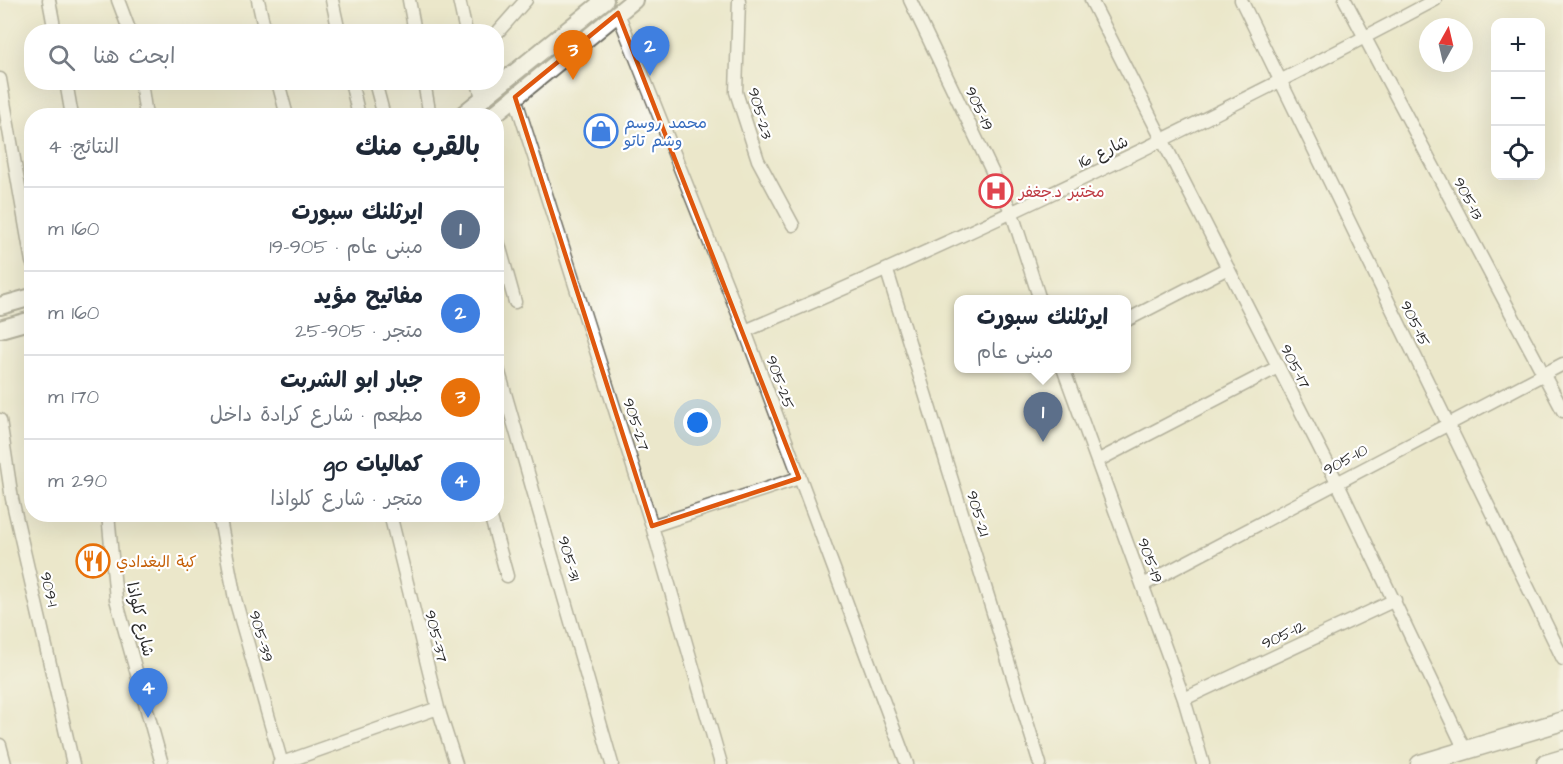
<!DOCTYPE html>
<html lang="ar">
<head>
<meta charset="utf-8">
<style>
  :root { --surface:#fff; --page:#f2f2f3; --text:#1f2937; --muted:#747a83; --line:#e0e1e3; --accent:#db2777 }
  body { margin:0; font-family:"Architects Daughter","Playpen Sans Arabic",sans-serif; background:var(--page); color:var(--text); direction:rtl }
  .controls { position:absolute; right:18px; top:18px; display:grid; overflow:hidden; border-radius:12px; box-shadow:0 6px 24px #0002 }
  .controls button { width:54px; height:54px; display:grid; place-items:center; padding:0; border:0; border-bottom:2px solid var(--line); background:var(--surface); color:var(--text); font:30px sans-serif }
  .compass { position:absolute; left:1419px; top:18px; width:54px; height:54px; border-radius:50%; background:var(--surface); box-shadow:0 6px 24px #0002; rotate:8deg }
  .you { position:absolute; left:698px; top:423px; width:21px; height:21px; margin:-15px; border:4px solid #fff; border-radius:50%; background:#1a73e8; box-shadow:0 0 0 9px #1a73e833 }
  .badge { display:grid; place-items:center; width:39px; height:39px; border-radius:50%; background:var(--accent); color:#fff; font-size:20px; font-weight:700 }
  .pin { position:absolute; translate:-50% -50px; filter:drop-shadow(0 2px 3px #0008) }
  .pin::after { content:''; position:absolute; top:32px; width:21px; height:18px; background:inherit; clip-path:polygon(0 0,100% 0,50% 100%) }
  .popup { position:absolute; left:954px; top:295px; width:177px; height:78px; box-sizing:border-box; display:grid; place-content:center; border-radius:12px; background:var(--surface); filter:drop-shadow(0 2px 4px #0005); font-size:20px; white-space:nowrap; color:var(--muted) }
  .popup b { font-size:22px; color:var(--text) }
  .popup::after { content:''; position:absolute; left:50%; top:100%; margin-left:-12px; border:12px solid transparent; border-top-color:var(--surface) }
  .list { margin:0; padding:0; list-style:none }
  h2 { display:flex; justify-content:space-between; align-items:center; height:78px; margin:0; padding:0 24px; font-size:26px }
  h2 small { font-size:20px; font-weight:400; color:var(--muted) }
  .list li { display:grid; grid-template-columns:39px 1fr auto; gap:18px; align-items:center; box-sizing:border-box; height:84px; padding:0 24px; border-top:2px solid var(--line) }
  .list b { display:block; font-size:22px; white-space:nowrap }
  .list p { margin:0; font-size:20px; white-space:nowrap; color:var(--muted) }
  .list em { font-size:20px; font-style:normal; color:var(--muted) }
  .icon { flex:none; width:33px; height:33px; fill:none; stroke:currentColor; stroke-width:2; stroke-linecap:round; stroke-linejoin:round }
  .map { position:relative; flex:none; width:1563px; height:764px; overflow:hidden; direction:ltr }
  .search { position:absolute; background:var(--surface); box-shadow:0 6px 24px #0002; left:24px; top:24px; width:480px; height:66px; display:flex; align-items:center; gap:15px; box-sizing:border-box; padding:0 21px; border-radius:24px; color:var(--muted); font-size:22px }
  .panel { position:absolute; background:var(--surface); box-shadow:0 6px 24px #0002; left:24px; top:108px; width:480px; height:414px; border-radius:24px; direction:rtl }
  .map>svg:first-child { display:block }
</style>
</head>
<body>
<div class="map">
<svg width="1563" height="764" viewBox="0 0 1563 764">
  <rect width="100%" height="100%" fill="#fff"/>
  <filter id="ink" filterUnits="userSpaceOnUse"><feTurbulence type="fractalNoise" baseFrequency=".0167" numOctaves="2"/><feDisplacementMap in="SourceGraphic" scale="12" xChannelSelector="R" yChannelSelector="G"/><feConvolveMatrix kernelMatrix="1 2 1 2 8 2 1 2 1" color-interpolation-filters="sRGB"/></filter>
  <filter id="wash" filterUnits="userSpaceOnUse"><feTurbulence type="fractalNoise" baseFrequency=".008" numOctaves="4" result="noise"/><feDisplacementMap in="SourceGraphic" scale="24" xChannelSelector="R" yChannelSelector="G"/><feGaussianBlur stdDeviation="1.35" result="paint"/><feColorMatrix in="noise" values="0 0 0 0 0 0 0 0 0 0 0 0 0 0 0 0 0 1.4 0 .05"/><feComposite in="paint" operator="in"/></filter>
  <g filter="url(#wash)">
    <rect width="100%" height="100%" fill="#ebe7cb"/>
  </g>
  <g filter="url(#ink)">
    <g fill="none" stroke-linecap="round" stroke-linejoin="round">
      <!-- street casing -->
      <g stroke="#6e6d63" stroke-width="15">
        <path id="street" d="M 49,0 L 55,32
          M 118,0 L 130,32
          M 258,0 L 265,32
          M 332,0 L 339,32
          M 409,0 L 415,32
          M 459,0 L 466,32
          M 739,0 L 736,92 L 758,160 L 793,225
          M 910,0 L 1012,213 L 1040,300
          M 1091,0 L 1337,482 L 1465,750
          M 1241,0 L 1563,659
          M 1345,0 L 1563,411
          M 618,13 L 745,331 L 907,764
          M 496,34 L 526,0
          M 0,79 L 32,262
          M 66,82 L 72,116
          M 141,82 L 146,116
          M 278,82 L 287,116
          M 351,82 L 359,116
          M 375,82 L 384,116
          M 424,82 L 430,116
          M 478,82 L 482,98
          M 515,97 L 652,526 L 721,764
          M 496,234 L 515,302
          M 887,271 L 1040,764
          M 1127,320 L 1228,268
          M 745,331 C 980,232 1210,120 1435,0
          M 496,362 L 612,764
          M 1063,368 L 1184,699 L 1203,764
          M 0,420 L 12,499 L 73,764
          M 1097,461 L 1278,367
          M 108,514 L 116,599 L 162,764
          M 219,514 L 235,599 L 282,764
          M 390,514 L 438,708 L 456,764
          M 490,514 L 507,576
          M 652,526 L 799,478
          M 1143,585 L 1563,364
          M 1184,699 L 1395,600
          M 0,745 L 5,764
          M 279,764 L 438,708"/>
      </g>
      <!-- secondary casing -->
      <g stroke="#6e6d63" stroke-width="20">
        <path id="secondary" d="M 461,116 L 605,0
          M 492,116 L 634,0
          M 0,306 L 32,297
          M 0,329 L 32,320"/>
      </g>
      <!-- primary casing -->
      <g stroke="#6e6d63" stroke-width="21">
        <path id="primary" d="M 1420,764 L 1563,721
          M 1546,764 L 1563,759"/>
      </g>
      <!-- street -->
      <use href="#street" stroke="#fff" stroke-width="12"/>
      <!-- secondary -->
      <use href="#secondary" stroke="#fff" stroke-width="16"/>
      <!-- primary -->
      <use href="#primary" stroke="#fff" stroke-width="18"/>
    </g>
  </g>
  <!-- marked area -->
  <path d="M0 0H1563V764H0ZM 618,13 L 799,478 L 652,526 L 515,97 Z" fill="#ebe7cb" fill-opacity=".55" fill-rule="evenodd"/>
  <path fill="none" stroke="#df570e" stroke-width="4.5" stroke-linejoin="round" d="M 618,13 L 799,478 L 652,526 L 515,97 Z"/>
  <!-- icons -->
  <defs>
    <g id="shop-ring" transform="scale(1.725)"><circle r="9.5" fill="#fff" stroke="#3f7fe0" stroke-width="1.5"/><path d="M-5-2.5h2.3a2.7 3.5 0 0 1 5.4 0H5L5.5 6h-11ZM-1.5-2.5h3a1.5 2.3 0 0 0-3 0Z" fill="#3f7fe0"/></g>
    <g id="hospital-ring" transform="scale(1.725)"><circle r="9.5" fill="#fff" stroke="#e0444e" stroke-width="1.5"/><path d="M-5-5h3v3.5h4V-5h3V5h-3V1.5h-4V5h-3Z" fill="#e0444e"/></g>
    <g id="restaurant-ring" transform="scale(1.725)"><circle r="9.5" fill="#fff" stroke="#e8710a" stroke-width="1.5"/><path d="M-5-6h1v4h1v-4h1v4h1v-4h1v5L-1.5 .5V6h-2V.5L-5-1ZM5-6V6H3V1.5H1.5Q1.5-4 5-6Z" fill="#e8710a"/></g>
  </defs>
  <g fill-rule="evenodd">
    <use href="#shop-ring" x="601" y="131"/>
    <use href="#hospital-ring" x="996" y="191"/>
    <use href="#restaurant-ring" x="93" y="561"/>
  </g>
  <g text-anchor="middle" stroke-width="4.5" stroke-linejoin="round" paint-order="stroke">
    <!-- street labels -->
    <g font-size="16" fill="#2b2b2b" stroke="#fff">
      <text transform="translate(980 108) rotate(65)" y="6">905-19</text>
      <text transform="translate(761 113) rotate(74)" y="6">905-23</text>
      <text transform="translate(1103 151) rotate(-26)" y="6">شارع 16</text>
      <text transform="translate(1469 198) rotate(62)" y="6">905-13</text>
      <text transform="translate(1416 323) rotate(64)" y="6">905-15</text>
      <text transform="translate(1296 366) rotate(63)" y="6">905-17</text>
      <text transform="translate(781 382) rotate(70)" y="6">905-25</text>
      <text transform="translate(637 424) rotate(72)" y="6">905-27</text>
      <text transform="translate(1345 459) rotate(-28)" y="6">905-10</text>
      <text transform="translate(979 513) rotate(73)" y="6">905-21</text>
      <text transform="translate(570 558) rotate(74)" y="6">905-31</text>
      <text transform="translate(1151 560) rotate(70)" y="6">905-19</text>
      <text transform="translate(50 589) rotate(77)" y="6">909-1</text>
      <text transform="translate(141 619) rotate(77)" y="6">شارع كلواذا</text>
      <text transform="translate(1283 634) rotate(-25)" y="6">905-12</text>
      <text transform="translate(262 636) rotate(74)" y="6">905-39</text>
      <text transform="translate(437 636) rotate(76)" y="6">905-37</text>
    </g>
    <!-- shop labels -->
    <g font-size="16" fill="#366cbe" stroke="#fff" text-anchor="start">
      <text x="624" y="128">محمد روسم<tspan x="624" dy="18">وشم تاتو</tspan></text>
    </g>
    <!-- health labels -->
    <g font-size="16" fill="#be3a42" stroke="#fff" text-anchor="start">
      <text x="1019" y="197">مختبر د.جغفر</text>
    </g>
    <!-- food labels -->
    <g font-size="16" fill="#c56008" stroke="#fff" text-anchor="start">
      <text x="116" y="567">كبة البغدادي</text>
    </g>
  </g>
</svg>
<div class="controls">
<button>+</button>
<button>−</button>
<button><svg class="icon" aria-label="locate" viewBox="0 0 24 24"><circle cx="12" cy="12" r="6"/><path d="M12 2v4M12 18v4M2 12h4M18 12h4"/></svg></button>
</div>
<svg class="compass" viewBox="-18 -18 36 36"><path d="M0-13l5 13h-10z" fill="#e53935"/><path d="M0 13l5-13h-10z" fill="#747a83"/></svg>
<div class="you"></div>
<div class="pin badge" style="left:1043px;top:442px;background:#5c6f8a">1</div>
<div class="popup"><b>ايرثلنك سبورت</b>مبنى عام</div>
<div class="pin badge" style="left:650px;top:76px;background:#3f7fe0">2</div>
<div class="pin badge" style="left:573px;top:80px;background:#e8710a">3</div>
<div class="pin badge" style="left:148px;top:718px;background:#3f7fe0">4</div>
<div class="search"><svg class="icon" aria-label="search" viewBox="0 0 24 24"><circle cx="10" cy="10" r="6"/><path d="M15 15l6 6"/></svg>ابحث هنا</div>
<section class="panel">
<h2>بالقرب منك<small>النتائج: 4</small></h2>
<ul class="list">
<li><span class="badge" style="background:#5c6f8a">1</span><div><b>ايرثلنك سبورت</b><p>مبنى عام · 905-19</p></div><em>160 m</em></li>
<li><span class="badge" style="background:#3f7fe0">2</span><div><b>مفاتيح مؤيد</b><p>متجر · 905-25</p></div><em>160 m</em></li>
<li><span class="badge" style="background:#e8710a">3</span><div><b>جبار ابو الشربت</b><p>مطعم · شارع كرادة داخل</p></div><em>170 m</em></li>
<li><span class="badge" style="background:#3f7fe0">4</span><div><b>كماليات go</b><p>متجر · شارع كلواذا</p></div><em>290 m</em></li>
</ul>
</section>
</div>
</body>
</html>
